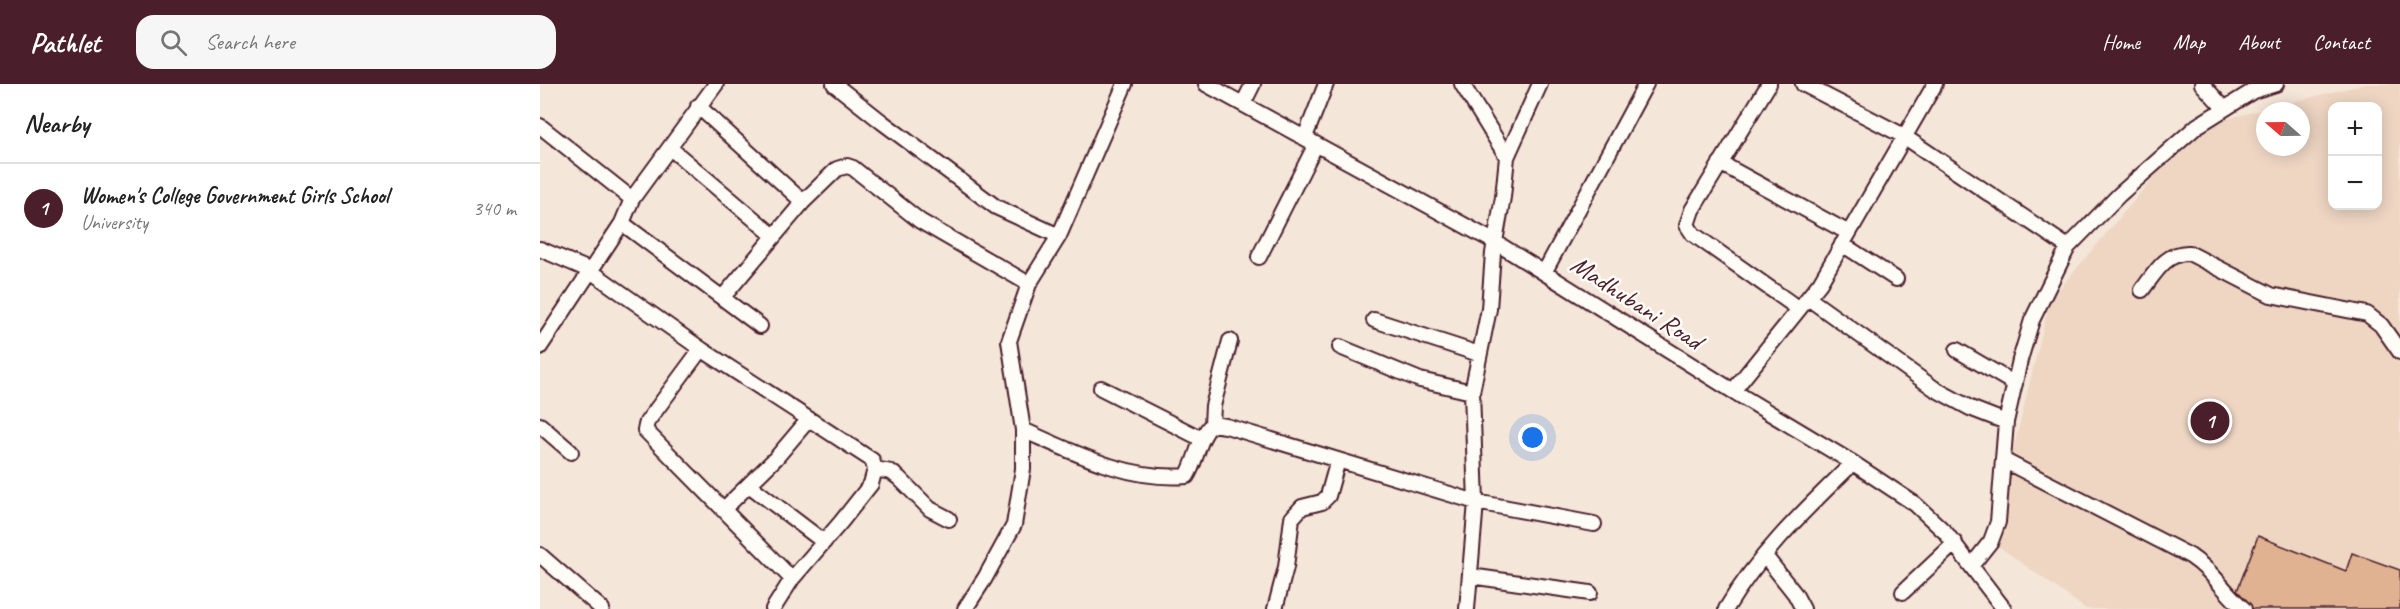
<!DOCTYPE html>
<html lang="en">
<head>
<meta charset="utf-8">
<style>
  :root { --surface:#fff; --page:#f6f6f6; --text:#222; --muted:#767676; --line:#e0e0e0; --accent:#4a1f2b }
  body { margin:0; font-family:Caveat,sans-serif; background:var(--page); color:var(--text) }
  .controls { position:absolute; right:18px; top:18px; display:grid; overflow:hidden; border-radius:12px; box-shadow:0 3px 15px #0003 }
  .controls button { width:54px; height:54px; display:grid; place-items:center; padding:0; border:0; border-bottom:2px solid var(--line); background:var(--surface); color:var(--text); font:30px sans-serif }
  .compass { position:absolute; left:1716px; top:18px; width:54px; height:54px; border-radius:50%; background:var(--surface); box-shadow:0 3px 15px #0003; rotate:290deg }
  .you { position:absolute; left:993px; top:354px; width:21px; height:21px; margin:-15px; border:4px solid #fff; border-radius:50%; background:#1a73e8; box-shadow:0 0 0 9px #1a73e833 }
  .badge { display:grid; place-items:center; width:39px; height:39px; border-radius:50%; background:var(--accent); color:#fff; font-size:20px; font-weight:700 }
  .pin { position:absolute; translate:-50% -50%; border:3px solid #fff; box-shadow:0 2px 6px #0006 }
  .list { margin:0; padding:0; list-style:none }
  h2 { display:flex; justify-content:space-between; align-items:center; height:78px; margin:0; padding:0 24px; font-size:26px }
  h2 small { font-size:20px; font-weight:400; color:var(--muted) }
  .list li { display:grid; grid-template-columns:39px 1fr auto; gap:18px; align-items:center; box-sizing:border-box; height:90px; padding:0 24px; border-top:2px solid var(--line) }
  .list b { display:block; font-size:22px; white-space:nowrap }
  .list p { margin:0; font-size:20px; white-space:nowrap; color:var(--muted) }
  .list em { font-size:20px; font-style:normal; color:var(--muted) }
  .icon { flex:none; width:33px; height:33px; fill:none; stroke:currentColor; stroke-width:2; stroke-linecap:round; stroke-linejoin:round }
  .map { position:relative; flex:none; width:1860px; height:525px; overflow:hidden }
  header { display:flex; align-items:center; gap:36px; box-sizing:border-box; height:84px; padding:0 30px; background:var(--accent); color:#fff }
  header strong { font-size:28px }
  nav { display:flex; gap:33px; margin-inline-start:auto; font-size:21px }
  .search { width:420px; height:54px; background:var(--page); display:flex; align-items:center; gap:15px; box-sizing:border-box; padding:0 21px; border-radius:18px; color:var(--muted); font-size:22px }
  main { display:flex }
  aside { flex:1; background:var(--surface) }
  .map>svg:first-child { display:block }
</style>
</head>
<body>
<header>
<strong>Pathlet</strong>
<div class="search"><svg class="icon" aria-label="search" viewBox="0 0 24 24"><circle cx="10" cy="10" r="6"/><path d="M15 15l6 6"/></svg>Search here</div>
<nav><a>Home</a><a>Map</a><a>About</a><a>Contact</a></nav>
</header>
<main>
<aside>
<h2>Nearby<small></small></h2>
<ul class="list">
<li><span class="badge">1</span><div><b>Women's College Government Girls School</b><p>University</p></div><em>340 m</em></li>
</ul>
</aside>
<div class="map">
<svg width="1860" height="525" viewBox="0 0 1860 525">
  <rect width="100%" height="100%" fill="#f4e6d8"/>
  <filter id="ink" filterUnits="userSpaceOnUse"><feTurbulence type="fractalNoise" baseFrequency=".0167" numOctaves="2"/><feDisplacementMap in="SourceGraphic" scale="12" xChannelSelector="R" yChannelSelector="G"/><feConvolveMatrix kernelMatrix="1 2 1 2 8 2 1 2 1" color-interpolation-filters="sRGB"/></filter>
  <g filter="url(#ink)">
    <!-- built -->
    <path fill="#eed6c3" fill-rule="evenodd" d="M 1825,0 L 1860,0 L 1860,525 L 1546,525 L 1451,457 L 1510,216 L 1657,42 ZM 1792,22 L 1838,22 L 1838,122 L 1792,122 ZM 1725,27 L 1761,27 L 1761,63 L 1725,63 Z"/>
    <!-- building -->
    <path fill="#e0b291" stroke="#4a1f2b" stroke-width="1.5" d="M 1718,452 L 1806,487 L 1812,469 L 1860,486 L 1860,525 L 1705,525 L 1697,507 Z"/>
    <g fill="none" stroke-linecap="round" stroke-linejoin="round">
      <!-- minor casing -->
      <g stroke="#4a1f2b" stroke-width="18">
        <path id="minor" d="M 294,0 L 342,38 L 456,123 L 519,152
          M 666,0 L 955,158 L 1193,307 L 1313,379 L 1375,420 L 1406,449 L 1464,525
          M 922,0 L 967,73
          M 1229,0 L 1152,126 L 1147,141 L 1153,150 L 1259,225
          M 1263,0 L 1362,51 L 1528,163
          M 1662,0 L 1684,24
          M 703,20 L 713,0
          M 158,22 L 263,118
          M 0,42 L 92,115
          M 765,53 L 786,0
          M 130,64 L 234,152
          M 1180,79 L 1309,149
          M 82,139 L 220,242
          M 1302,160 L 1356,195
          M 0,165 L 49,186 L 161,265 L 332,376 L 335,385 L 331,400 L 301,438 L 252,495 L 233,525
          M 719,173 L 776,60
          M 1005,187 L 1106,0
          M 1602,206 C 1615,189 1626,168 1649,169 L 1731,211 L 1827,230 L 1841,241 L 1860,268
          M 183,213 L 263,118 L 297,85 L 307,82 L 313,84 L 380,137 L 489,200
          M 1268,214 L 1395,305 L 1430,324 L 1466,338
          M 834,236 L 939,270
          M 0,263 L 82,139 L 92,115 L 176,0
          M 800,263 L 880,296 L 932,308
          M 161,265 L 107,338 L 105,346 L 252,495
          M 1417,266 L 1475,300
          M 561,304 L 662,355
          M 1193,307 L 1280,199 L 1395,0
          M 672,340 L 673,322 L 690,257
          M 0,341 L 31,368
          M 483,346 C 535,369 588,397 647,392 C 657,376 658,354 672,340 L 686,342 L 936,418 L 1054,440
          M 1463,376 L 1650,472 C 1674,488 1683,507 1704,525
          M 335,385 L 351,388 L 359,394 L 390,425 L 409,435
          M 209,401 L 284,458
          M 183,426 L 236,374 L 269,335
          M 0,471 L 62,525
          M 1225,472 L 1255,510 L 1263,525
          M 1432,481 L 1451,457 L 1458,438 L 1466,338 L 1480,276 L 1492,236 L 1528,163 L 1579,111 L 1657,42 L 1713,7 L 1736,0
          M 930,492 L 1050,509
          M 1363,508 L 1415,459
          M 425,525 L 445,494 L 474,441 L 483,385 L 483,346 L 469,257 L 489,200 L 519,152 L 585,0
          M 735,525 L 746,483 L 752,434 L 762,423 L 782,418 L 788,412 L 798,376
          M 927,525 L 936,418 L 932,308 L 949,225 L 953,169 L 963,113 L 967,73 L 1000,0
          M 1186,525 C 1219,469 1267,424 1313,379"/>
      </g>
      <!-- minor -->
      <use href="#minor" stroke="#fdfcf7" stroke-width="14"/>
    </g>
  </g>
  <g text-anchor="middle" stroke-width="5" stroke-linejoin="round" paint-order="stroke">
    <!-- street labels -->
    <g font-size="26" fill="#4a1f2b" stroke="#fdfcf7">
      <text transform="translate(1097 218) rotate(33)" y="9">Madhubani Road</text>
    </g>
  </g>
</svg>
<div class="controls">
<button>+</button>
<button>−</button>
</div>
<svg class="compass" viewBox="-18 -18 36 36"><path d="M0-13l5 13h-10z" fill="#e53935"/><path d="M0 13l5-13h-10z" fill="#767676"/></svg>
<div class="you"></div>
<div class="pin badge" style="left:1670px;top:337px">1</div>
</div>
</main>
</body>
</html>
